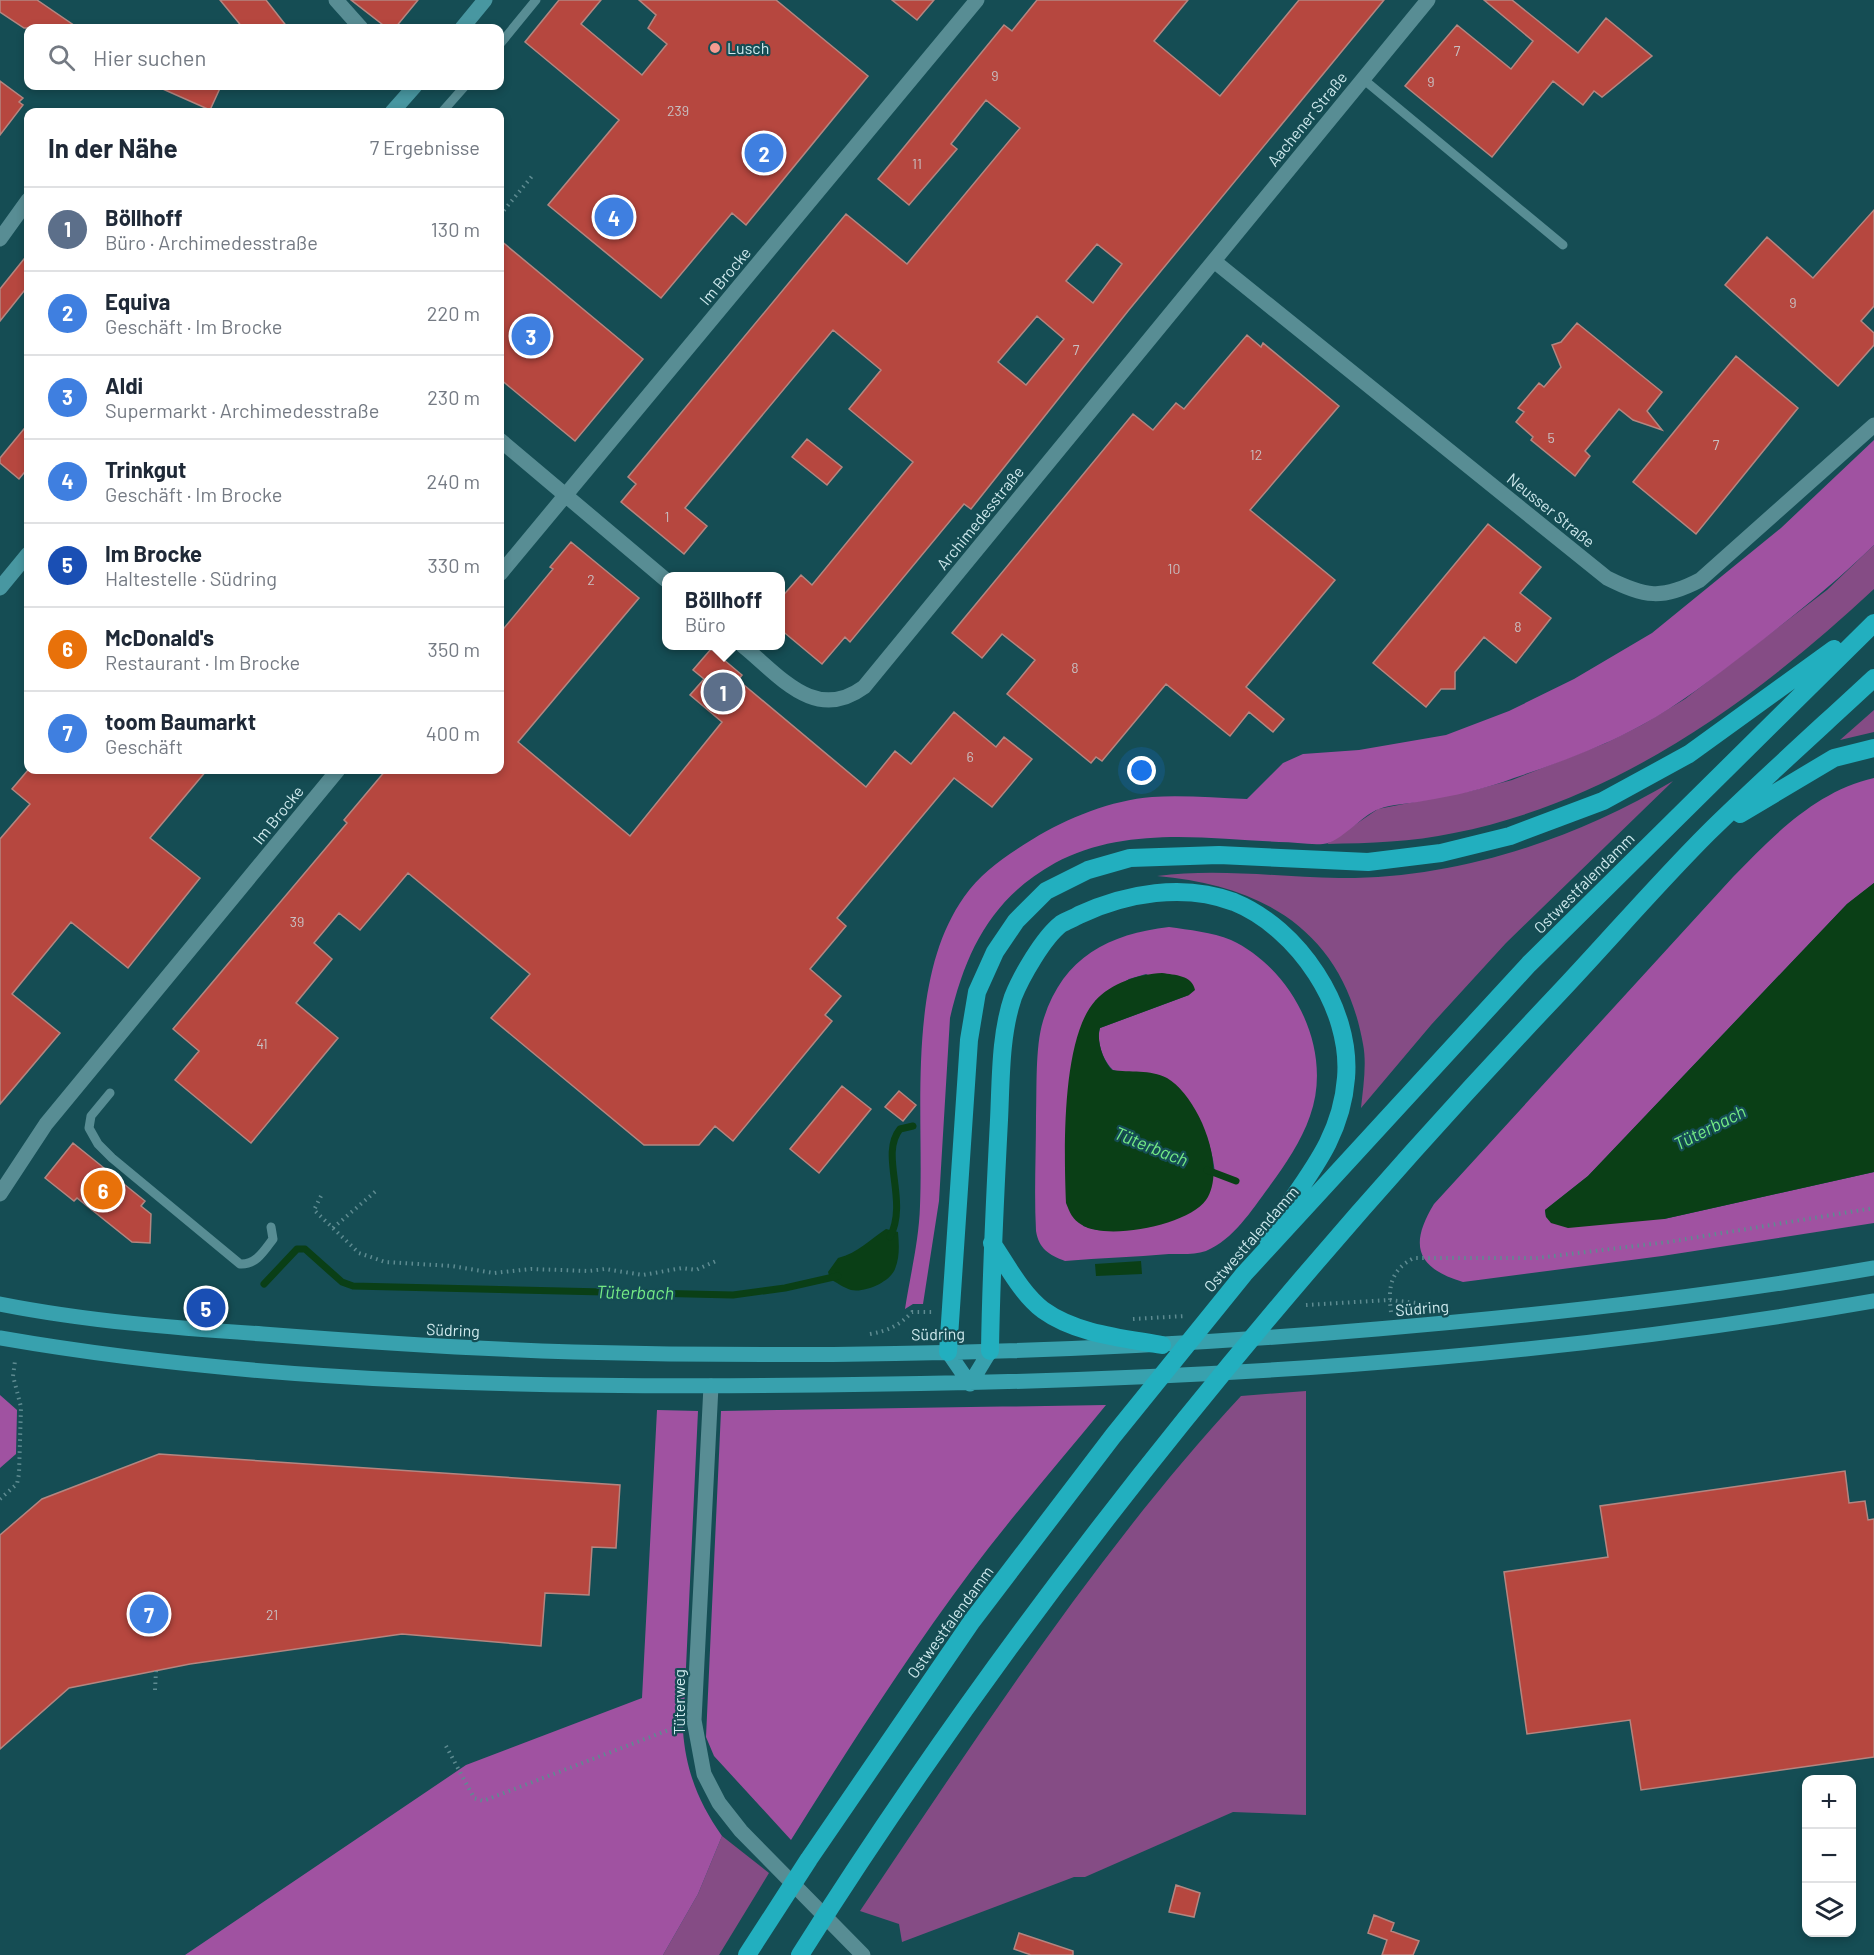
<!DOCTYPE html>
<html lang="de">
<head>
<meta charset="utf-8">
<style>
  :root { --surface:#fff; --page:#f2f2f3; --text:#1f2937; --muted:#747a83; --line:#e0e1e3; --accent:#0f766e }
  body { margin:0; font-family:Barlow,sans-serif; background:var(--page); color:var(--text) }
  .controls { position:absolute; right:18px; bottom:18px; display:grid; overflow:hidden; border-radius:12px; box-shadow:0 3px 9px #0003 }
  .controls button { width:54px; height:54px; display:grid; place-items:center; padding:0; border:0; border-bottom:2px solid var(--line); background:var(--surface); color:var(--text); font:30px sans-serif }
  .you { position:absolute; left:1142px; top:771px; width:21px; height:21px; margin:-15px; border:4px solid #fff; border-radius:50%; background:#1a73e8; box-shadow:0 0 0 9px #1a73e833 }
  .badge { display:grid; place-items:center; width:39px; height:39px; border-radius:50%; background:var(--accent); color:#fff; font-size:20px; font-weight:700 }
  .pin { position:absolute; translate:-50% -50%; border:3px solid #fff; box-shadow:0 2px 6px #0006 }
  .popup { position:absolute; left:662px; top:572px; width:123px; height:78px; box-sizing:border-box; display:grid; place-content:center; border-radius:12px; background:var(--surface); filter:drop-shadow(0 2px 4px #0005); font-size:20px; white-space:nowrap; color:var(--muted) }
  .popup b { font-size:22px; color:var(--text) }
  .popup::after { content:''; position:absolute; left:50%; top:100%; margin-left:-12px; border:12px solid transparent; border-top-color:var(--surface) }
  .list { margin:0; padding:0; list-style:none }
  h2 { display:flex; justify-content:space-between; align-items:center; height:78px; margin:0; padding:0 24px; font-size:26px }
  h2 small { font-size:20px; font-weight:400; color:var(--muted) }
  .list li { display:grid; grid-template-columns:39px 1fr auto; gap:18px; align-items:center; box-sizing:border-box; height:84px; padding:0 24px; border-top:2px solid var(--line) }
  .list b { display:block; font-size:22px; white-space:nowrap }
  .list p { margin:0; font-size:20px; white-space:nowrap; color:var(--muted) }
  .list em { font-size:20px; font-style:normal; color:var(--muted) }
  .icon { flex:none; width:33px; height:33px; fill:none; stroke:currentColor; stroke-width:2; stroke-linecap:round; stroke-linejoin:round }
  .map { position:relative; flex:none; width:1874px; height:1955px; overflow:hidden }
  .search { position:absolute; background:var(--surface); box-shadow:0 3px 9px #0003; left:24px; top:24px; width:480px; height:66px; display:flex; align-items:center; gap:15px; box-sizing:border-box; padding:0 21px; border-radius:12px; color:var(--muted); font-size:22px }
  .panel { position:absolute; background:var(--surface); box-shadow:0 3px 9px #0003; left:24px; top:108px; width:480px; height:666px; border-radius:12px }
  .map>svg:first-child { display:block }
</style>
</head>
<body>
<div class="map">
<svg width="1874" height="1955" viewBox="0 0 1874 1955">
  <rect width="100%" height="100%" fill="#154d54"/>
  <!-- green -->
  <path fill="#854c85" d="M 1874,545 L 1874,589 C 1755,700 1616,801 1454,833 C 1412,842 1370,843 1327,844 L 1378,809 L 1471,791 L 1512,780 L 1606,743 L 1642,725 L 1685,699 L 1827,590 Z
    M 1874,710 L 1874,732 L 1840,740 Z
    M 1673,781 L 1506,943 L 1431,1025 L 1361,1108 C 1363,1088 1367,1064 1363,1044 C 1343,931 1263,885 1157,876 C 1218,868 1277,877 1339,878 C 1456,879 1573,840 1673,781 Z
    M 1306,1391 L 1306,1815 L 1233,1812 L 1085,1877 L 1074,1877 L 902,1942 L 899,1924 L 860,1911 C 977,1737 1099,1549 1241,1396 Z
    M 722,1836 L 769,1873 L 719,1955 L 663,1955 L 698,1894 Z"/>
  <!-- forest -->
  <path fill="#a052a1" fill-rule="evenodd" d="M 1874,440 L 1874,545 C 1834,584 1791,618 1747,652 C 1713,678 1680,704 1642,725 C 1602,747 1558,763 1514,778 C 1485,789 1454,796 1423,801 C 1409,804 1392,804 1379,809 C 1362,815 1340,843 1323,844 C 1309,845 1293,842 1279,842 C 1204,838 1124,826 1055,863 C 992,898 966,950 950,1018 L 939,1201 L 923,1304 L 913,1304 L 905,1309 C 910,1276 919,1241 920,1206 C 924,1111 906,979 964,897 C 982,871 1007,855 1033,839 C 1067,818 1112,800 1152,797 C 1183,795 1216,798 1247,799 L 1283,763 L 1303,754 L 1359,750 L 1446,735 L 1509,711 L 1574,679 L 1652,633 L 1781,528 Z
    M 1874,778 L 1874,883 L 1847,904 L 1588,1176 L 1545,1210 L 1546,1217 L 1664,1219 L 1874,1172 L 1874,1223 L 1662,1256 L 1463,1282 C 1416,1268 1409,1245 1434,1204 L 1733,877 C 1773,836 1816,791 1874,778 Z
    M 1169,927 C 1189,930 1212,932 1231,940 C 1293,969 1334,1050 1310,1116 C 1301,1142 1285,1165 1269,1187 C 1251,1211 1234,1239 1206,1251 C 1195,1255 1181,1254 1169,1254 C 1135,1257 1100,1258 1065,1261 C 1049,1255 1039,1249 1036,1231 C 1034,1193 1036,1155 1036,1117 C 1037,1089 1035,1047 1043,1021 C 1062,958 1108,934 1169,927 ZM 1146,974 L 1189,995 L 1100,1028 C 1096,1041 1103,1061 1113,1070 L 1178,1087 C 1198,1113 1212,1141 1215,1173 L 1114,1231 L 1097,1230 L 1083,1226 L 1095,1001 L 1129,979 Z
    M 0,1395 L 17,1410 L 16,1454 L 0,1468 Z
    M 1106,1405 C 1061,1460 1014,1514 971,1571 C 906,1658 848,1749 791,1840 L 714,1756 L 706,1737 L 721,1411 Z
    M 657,1410 L 698,1411 L 683,1731 C 686,1772 699,1803 722,1836 L 698,1894 L 663,1955 L 185,1955 L 466,1765 L 642,1698 Z"/>
  <!-- water -->
  <path fill="#0a3f16" d="M 1874,883 L 1874,1172 L 1664,1219 L 1568,1228 L 1551,1223 L 1546,1217 L 1545,1210 L 1588,1176 L 1847,904 Z
    M 1162,973 C 1175,975 1192,975 1195,990 L 1189,995 L 1100,1028 C 1096,1040 1103,1061 1112,1070 C 1130,1073 1150,1069 1167,1078 C 1198,1096 1228,1168 1206,1200 C 1189,1225 1107,1241 1082,1225 C 1072,1219 1070,1213 1066,1203 C 1064,1153 1061,1039 1095,1001 C 1111,983 1139,974 1162,973 Z
    M 886,1229 L 898,1232 C 899,1244 900,1257 895,1269 C 890,1282 865,1293 851,1290 C 844,1288 836,1282 830,1279 L 828,1272 L 838,1258 C 858,1253 869,1240 886,1229 Z
    M 1141,1261 L 1142,1274 L 1096,1276 L 1095,1264 Z"/>
  <g fill="none" stroke-linecap="round" stroke-linejoin="round">
    <!-- stream -->
    <path stroke="#0a3f16" stroke-width="7" d="M 1207,1170 L 1236,1181
      M 890,1237 C 909,1200 879,1155 900,1129 L 913,1126
      M 264,1284 L 297,1249 L 305,1249 L 342,1282 L 353,1286 L 733,1295 L 785,1288 L 838,1276"/>
  </g>
  <!-- building -->
  <path fill="#b6473f" stroke="#b48681" stroke-width="1.5" fill-rule="evenodd" d="M 0,0 L 37,0 L 78,28 L 24,28 L 0,12 Z
    M 220,0 L 266,0 L 288,28 L 243,28 Z
    M 351,0 L 418,0 L 395,28 L 387,28 Z
    M 559,0 L 601,0 L 581,24 L 642,75 L 667,44 L 648,28 L 656,15 L 639,0 L 776,0 L 868,76 L 746,225 L 732,213 L 661,298 L 548,205 L 619,120 L 525,42 Z
    M 892,0 L 934,0 L 917,20 Z
    M 1037,0 L 1188,0 L 1154,41 L 1220,96 L 1299,0 L 1384,0 L 1128,311 L 971,509 L 964,504 L 850,642 L 845,637 L 822,664 L 780,629 L 780,599 L 801,575 L 812,585 L 913,462 L 849,409 L 881,370 L 833,330 L 685,508 L 707,526 L 684,554 L 621,502 L 636,484 L 628,477 L 846,214 L 907,264 L 1020,128 L 986,100 L 951,144 L 957,149 L 909,205 L 878,179 L 1004,25 L 1012,31 ZM 1097,244 L 1122,264 L 1093,303 L 1066,281 ZM 1037,316 L 1064,339 L 1026,385 L 998,362 Z
    M 1484,0 L 1512,0 L 1578,53 L 1606,18 L 1652,56 L 1602,97 L 1594,91 L 1583,105 L 1553,81 L 1492,157 L 1405,86 L 1457,25 L 1511,69 L 1533,41 Z
    M 0,81 L 23,98 L 19,102 L 23,105 L 0,135 Z
    M 156,86 L 221,86 L 210,110 Z
    M 1874,210 L 1874,306 L 1861,321 L 1874,333 L 1874,345 L 1838,386 L 1725,285 L 1767,237 L 1813,278 Z
    M 500,240 L 643,359 L 575,441 L 500,379 Z
    M 28,254 L 28,286 L 0,321 L 0,289 Z
    M 1577,323 L 1662,392 L 1647,411 L 1662,430 L 1633,420 L 1619,409 L 1585,451 L 1590,456 L 1575,476 L 1531,440 L 1533,437 L 1516,422 L 1524,412 L 1518,408 L 1539,383 L 1544,387 L 1561,367 L 1552,345 L 1561,342 Z
    M 1247,335 L 1261,347 L 1263,343 L 1339,406 L 1250,510 L 1335,580 L 1246,687 L 1284,719 L 1273,732 L 1249,712 L 1230,736 L 1166,684 L 1102,761 L 1096,757 L 1091,763 L 1007,694 L 1035,660 L 1002,634 L 982,658 L 952,633 L 1133,414 L 1153,430 L 1176,403 L 1184,409 Z
    M 1736,356 L 1798,408 L 1696,534 L 1633,482 Z
    M 28,424 L 28,468 L 19,479 L 0,463 L 0,458 Z
    M 807,439 L 842,467 L 827,485 L 792,457 Z
    M 1488,524 L 1541,567 L 1520,593 L 1551,618 L 1516,663 L 1484,637 L 1455,672 L 1455,689 L 1441,689 L 1426,707 L 1373,663 Z
    M 571,542 L 639,598 L 518,742 L 630,836 L 722,722 L 690,695 L 704,679 L 693,670 L 711,649 L 742,675 L 738,680 L 866,787 L 895,751 L 911,764 L 954,712 L 996,747 L 1004,737 L 1032,759 L 992,807 L 954,778 L 837,918 L 846,926 L 810,969 L 841,996 L 825,1015 L 832,1021 L 733,1141 L 715,1126 L 699,1145 L 644,1145 L 491,1018 L 530,974 L 408,873 L 360,930 L 339,913 L 314,943 L 332,959 L 296,1003 L 338,1038 L 251,1143 L 175,1080 L 199,1051 L 173,1029 L 347,823 L 344,820 L 386,770 L 500,770 L 500,633 L 553,569 L 550,567 Z
    M 28,770 L 207,770 L 150,838 L 200,878 L 128,968 L 71,922 L 12,994 L 60,1033 L 0,1104 L 0,839 L 30,804 L 12,789 Z
    M 842,1086 L 871,1109 L 819,1173 L 790,1149 Z
    M 899,1091 L 916,1105 L 903,1121 L 885,1107 Z
    M 73,1143 L 145,1201 L 141,1206 L 151,1214 L 150,1243 L 132,1242 L 77,1198 L 74,1201 L 45,1178 Z
    M 159,1454 L 620,1485 L 616,1548 L 592,1547 L 589,1595 L 545,1593 L 541,1646 L 402,1634 L 190,1664 L 69,1688 L 0,1749 L 0,1535 L 42,1499 Z
    M 1845,1471 L 1849,1503 L 1865,1501 L 1868,1520 L 1874,1519 L 1874,1757 L 1641,1790 L 1630,1720 L 1527,1734 L 1504,1572 L 1608,1557 L 1600,1506 Z
    M 1176,1885 L 1200,1893 L 1194,1917 L 1169,1912 Z
    M 1374,1915 L 1394,1923 L 1391,1931 L 1419,1941 L 1413,1955 L 1382,1955 L 1387,1940 L 1368,1933 Z
    M 1019,1933 L 1073,1951 L 1073,1955 L 1031,1955 L 1014,1949 Z"/>
  <g fill="none" stroke-linecap="round" stroke-linejoin="round">
    <!-- path -->
    <path stroke="#5e8b91" stroke-width="4" stroke-dasharray="1.5 4.5" stroke-linecap="butt" d="M 500,215 L 533,175
      M 321,1196 L 314,1210 L 359,1253 L 385,1262 L 452,1266 L 494,1273 L 531,1269 L 589,1271 L 605,1269 L 643,1275 L 682,1268 L 696,1270 L 716,1261
      M 333,1228 L 376,1191
      M 1306,1305 L 1389,1300 L 1436,1305
      M 1391,1312 C 1388,1288 1390,1270 1414,1258 L 1537,1258 L 1668,1242 L 1874,1208
      M 1133,1319 L 1185,1316
      M 870,1334 C 888,1331 900,1325 912,1312 L 934,1312
      M 0,1499 L 17,1484 L 19,1474 L 21,1407 L 13,1376 L 15,1361
      M 155,1690 L 156,1671
      M 446,1746 L 474,1798 L 483,1801 L 679,1726"/>
    <!-- lane -->
    <path stroke="#588d94" stroke-width="9" d="M 500,44 L 536,0
      M 1363,79 L 1563,245
      M 442,112 L 465,86
      M 110,1093 L 91,1116 L 89,1128 L 98,1144 L 112,1158 L 240,1264 C 256,1265 264,1251 273,1239 L 271,1227"/>
    <!-- street -->
    <path stroke="#588d94" stroke-width="15" d="M 336,0 L 361,28
      M 0,239 L 28,200
      M 1214,261 L 1607,578 C 1645,597 1662,600 1700,580 L 1874,425
      M 500,440 L 666,580
      M 500,574 L 977,0
      M 743,646 C 780,676 815,723 864,687 L 1428,0
      M 0,1194 L 46,1124 L 338,770
      M 711,1386 L 694,1720 L 704,1774 L 719,1803 L 741,1831 L 863,1955"/>
    <!-- secondary -->
    <path stroke="#4897a1" stroke-width="15" d="M 462,28 L 485,0
      M 392,112 L 415,86
      M 0,588 L 28,554"/>
    <!-- primary -->
    <path stroke="#38a1ae" stroke-width="15" d="M 0,1304 C 86,1321 175,1328 263,1334 C 367,1342 470,1349 574,1352 C 842,1359 1110,1352 1377,1329 C 1543,1315 1709,1297 1874,1268
      M 0,1338 C 270,1385 547,1388 820,1385 C 1173,1382 1526,1362 1874,1301
      M 948,1352 L 970,1384
      M 970,1384 L 990,1351"/>
    <!-- highway -->
    <path stroke="#22afbf" stroke-width="18" d="M 1740,814 L 1834,758 L 1874,748
      M 992,1243 C 1007,1265 1021,1293 1043,1310 C 1076,1334 1123,1338 1162,1345
      M 990,1351 C 991,1274 995,1197 999,1120 C 1001,1080 1000,1035 1013,997 C 1021,977 1043,938 1061,924 C 1066,921 1074,918 1079,915 C 1126,893 1184,883 1234,902 C 1298,928 1352,1008 1346,1078 C 1341,1145 1300,1183 1267,1237
      M 948,1352 L 969,1040 L 977,992 L 995,952 L 1016,921 L 1046,891 L 1088,870 L 1130,858 L 1219,855 L 1368,862 L 1441,853 L 1510,836 L 1603,801 L 1689,754 L 1834,649
      M 747,1955 L 809,1859 L 972,1621 L 1113,1436 L 1244,1274 L 1529,964 L 1874,623
      M 800,1955 C 1018,1609 1278,1290 1559,993 C 1609,940 1657,884 1708,833 C 1762,780 1818,730 1874,678"/>
  </g>
  <!-- markers -->
  <circle fill="#f59c92" stroke="#154d54" stroke-width="2" cx="715" cy="48" r="6"/>
  <g text-anchor="middle" stroke-width="4.5" stroke-linejoin="round" paint-order="stroke">
    <!-- number labels -->
    <g font-size="14" fill="#c8c0c2">
      <text x="1457" y="56">7</text>
      <text x="995" y="81">9</text>
      <text x="1431" y="87">9</text>
      <text x="678" y="116">239</text>
      <text x="917" y="169">11</text>
      <text x="1793" y="308">9</text>
      <text x="1076" y="355">7</text>
      <text x="1551" y="443">5</text>
      <text x="1716" y="450">7</text>
      <text x="1256" y="460">12</text>
      <text x="667" y="522">1</text>
      <text x="1174" y="574">10</text>
      <text x="591" y="585">2</text>
      <text x="1518" y="632">8</text>
      <text x="1075" y="673">8</text>
      <text x="970" y="762">6</text>
      <text x="297" y="927">39</text>
      <text x="262" y="1049">41</text>
      <text x="272" y="1620">21</text>
    </g>
    <!-- poi labels -->
    <g font-size="16" fill="#cee9ed" stroke="#154d54" text-anchor="start">
      <text x="727" y="54">Lusch</text>
    </g>
    <!-- street labels -->
    <g font-size="16" fill="#cee9ed" stroke="#154d54">
      <text transform="translate(1307 119) rotate(-51)" y="6">Aachener Straße</text>
      <text transform="translate(725 276) rotate(-50)" y="6">Im Brocke</text>
      <text transform="translate(1551 510) rotate(39)" y="6">Neusser Straße</text>
      <text transform="translate(980 518) rotate(-51)" y="6">Archimedesstraße</text>
      <text transform="translate(278 815) rotate(-51)" y="6">Im Brocke</text>
      <text transform="translate(1584 883) rotate(-45)" y="6">Ostwestfalendamm</text>
      <text transform="translate(1251 1239) rotate(-49)" y="6">Ostwestfalendamm</text>
      <text transform="translate(1422 1308) rotate(-5)" y="6">Südring</text>
      <text transform="translate(453 1330) rotate(2)" y="6">Südring</text>
      <text transform="translate(938 1334) rotate(-1)" y="6">Südring</text>
      <text transform="translate(950 1622) rotate(-54)" y="6">Ostwestfalendamm</text>
      <text transform="translate(679 1702) rotate(-90)" y="6">Tüterweg</text>
    </g>
    <!-- water labels -->
    <g font-size="18" font-style="italic" fill="#74ea85" stroke="#154d54">
      <text transform="translate(1710 1128) rotate(-27)" y="6">Tüterbach</text>
      <text transform="translate(1151 1147) rotate(22)" y="6">Tüterbach</text>
      <text transform="translate(635 1293) rotate(1)" y="6">Tüterbach</text>
    </g>
  </g>
</svg>
<div class="controls">
<button>+</button>
<button>−</button>
<button><svg class="icon" aria-label="layers" viewBox="0 0 24 24"><path d="M12 4l9 5-9 5-9-5zM3 14l9 5 9-5"/></svg></button>
</div>
<div class="you"></div>
<div class="pin badge" style="left:723px;top:692px;background:#5c6f8a">1</div>
<div class="popup"><b>Böllhoff</b>Büro</div>
<div class="pin badge" style="left:764px;top:153px;background:#3f7fe0">2</div>
<div class="pin badge" style="left:531px;top:336px;background:#3f7fe0">3</div>
<div class="pin badge" style="left:614px;top:217px;background:#3f7fe0">4</div>
<div class="pin badge" style="left:206px;top:1308px;background:#1a4fb4">5</div>
<div class="pin badge" style="left:103px;top:1190px;background:#e8710a">6</div>
<div class="pin badge" style="left:149px;top:1614px;background:#3f7fe0">7</div>
<div class="search"><svg class="icon" aria-label="search" viewBox="0 0 24 24"><circle cx="10" cy="10" r="6"/><path d="M15 15l6 6"/></svg>Hier suchen</div>
<section class="panel">
<h2>In der Nähe<small>7 Ergebnisse</small></h2>
<ul class="list">
<li><span class="badge" style="background:#5c6f8a">1</span><div><b>Böllhoff</b><p>Büro · Archimedesstraße</p></div><em>130 m</em></li>
<li><span class="badge" style="background:#3f7fe0">2</span><div><b>Equiva</b><p>Geschäft · Im Brocke</p></div><em>220 m</em></li>
<li><span class="badge" style="background:#3f7fe0">3</span><div><b>Aldi</b><p>Supermarkt · Archimedesstraße</p></div><em>230 m</em></li>
<li><span class="badge" style="background:#3f7fe0">4</span><div><b>Trinkgut</b><p>Geschäft · Im Brocke</p></div><em>240 m</em></li>
<li><span class="badge" style="background:#1a4fb4">5</span><div><b>Im Brocke</b><p>Haltestelle · Südring</p></div><em>330 m</em></li>
<li><span class="badge" style="background:#e8710a">6</span><div><b>McDonald's</b><p>Restaurant · Im Brocke</p></div><em>350 m</em></li>
<li><span class="badge" style="background:#3f7fe0">7</span><div><b>toom Baumarkt</b><p>Geschäft</p></div><em>400 m</em></li>
</ul>
</section>
</div>
</body>
</html>
